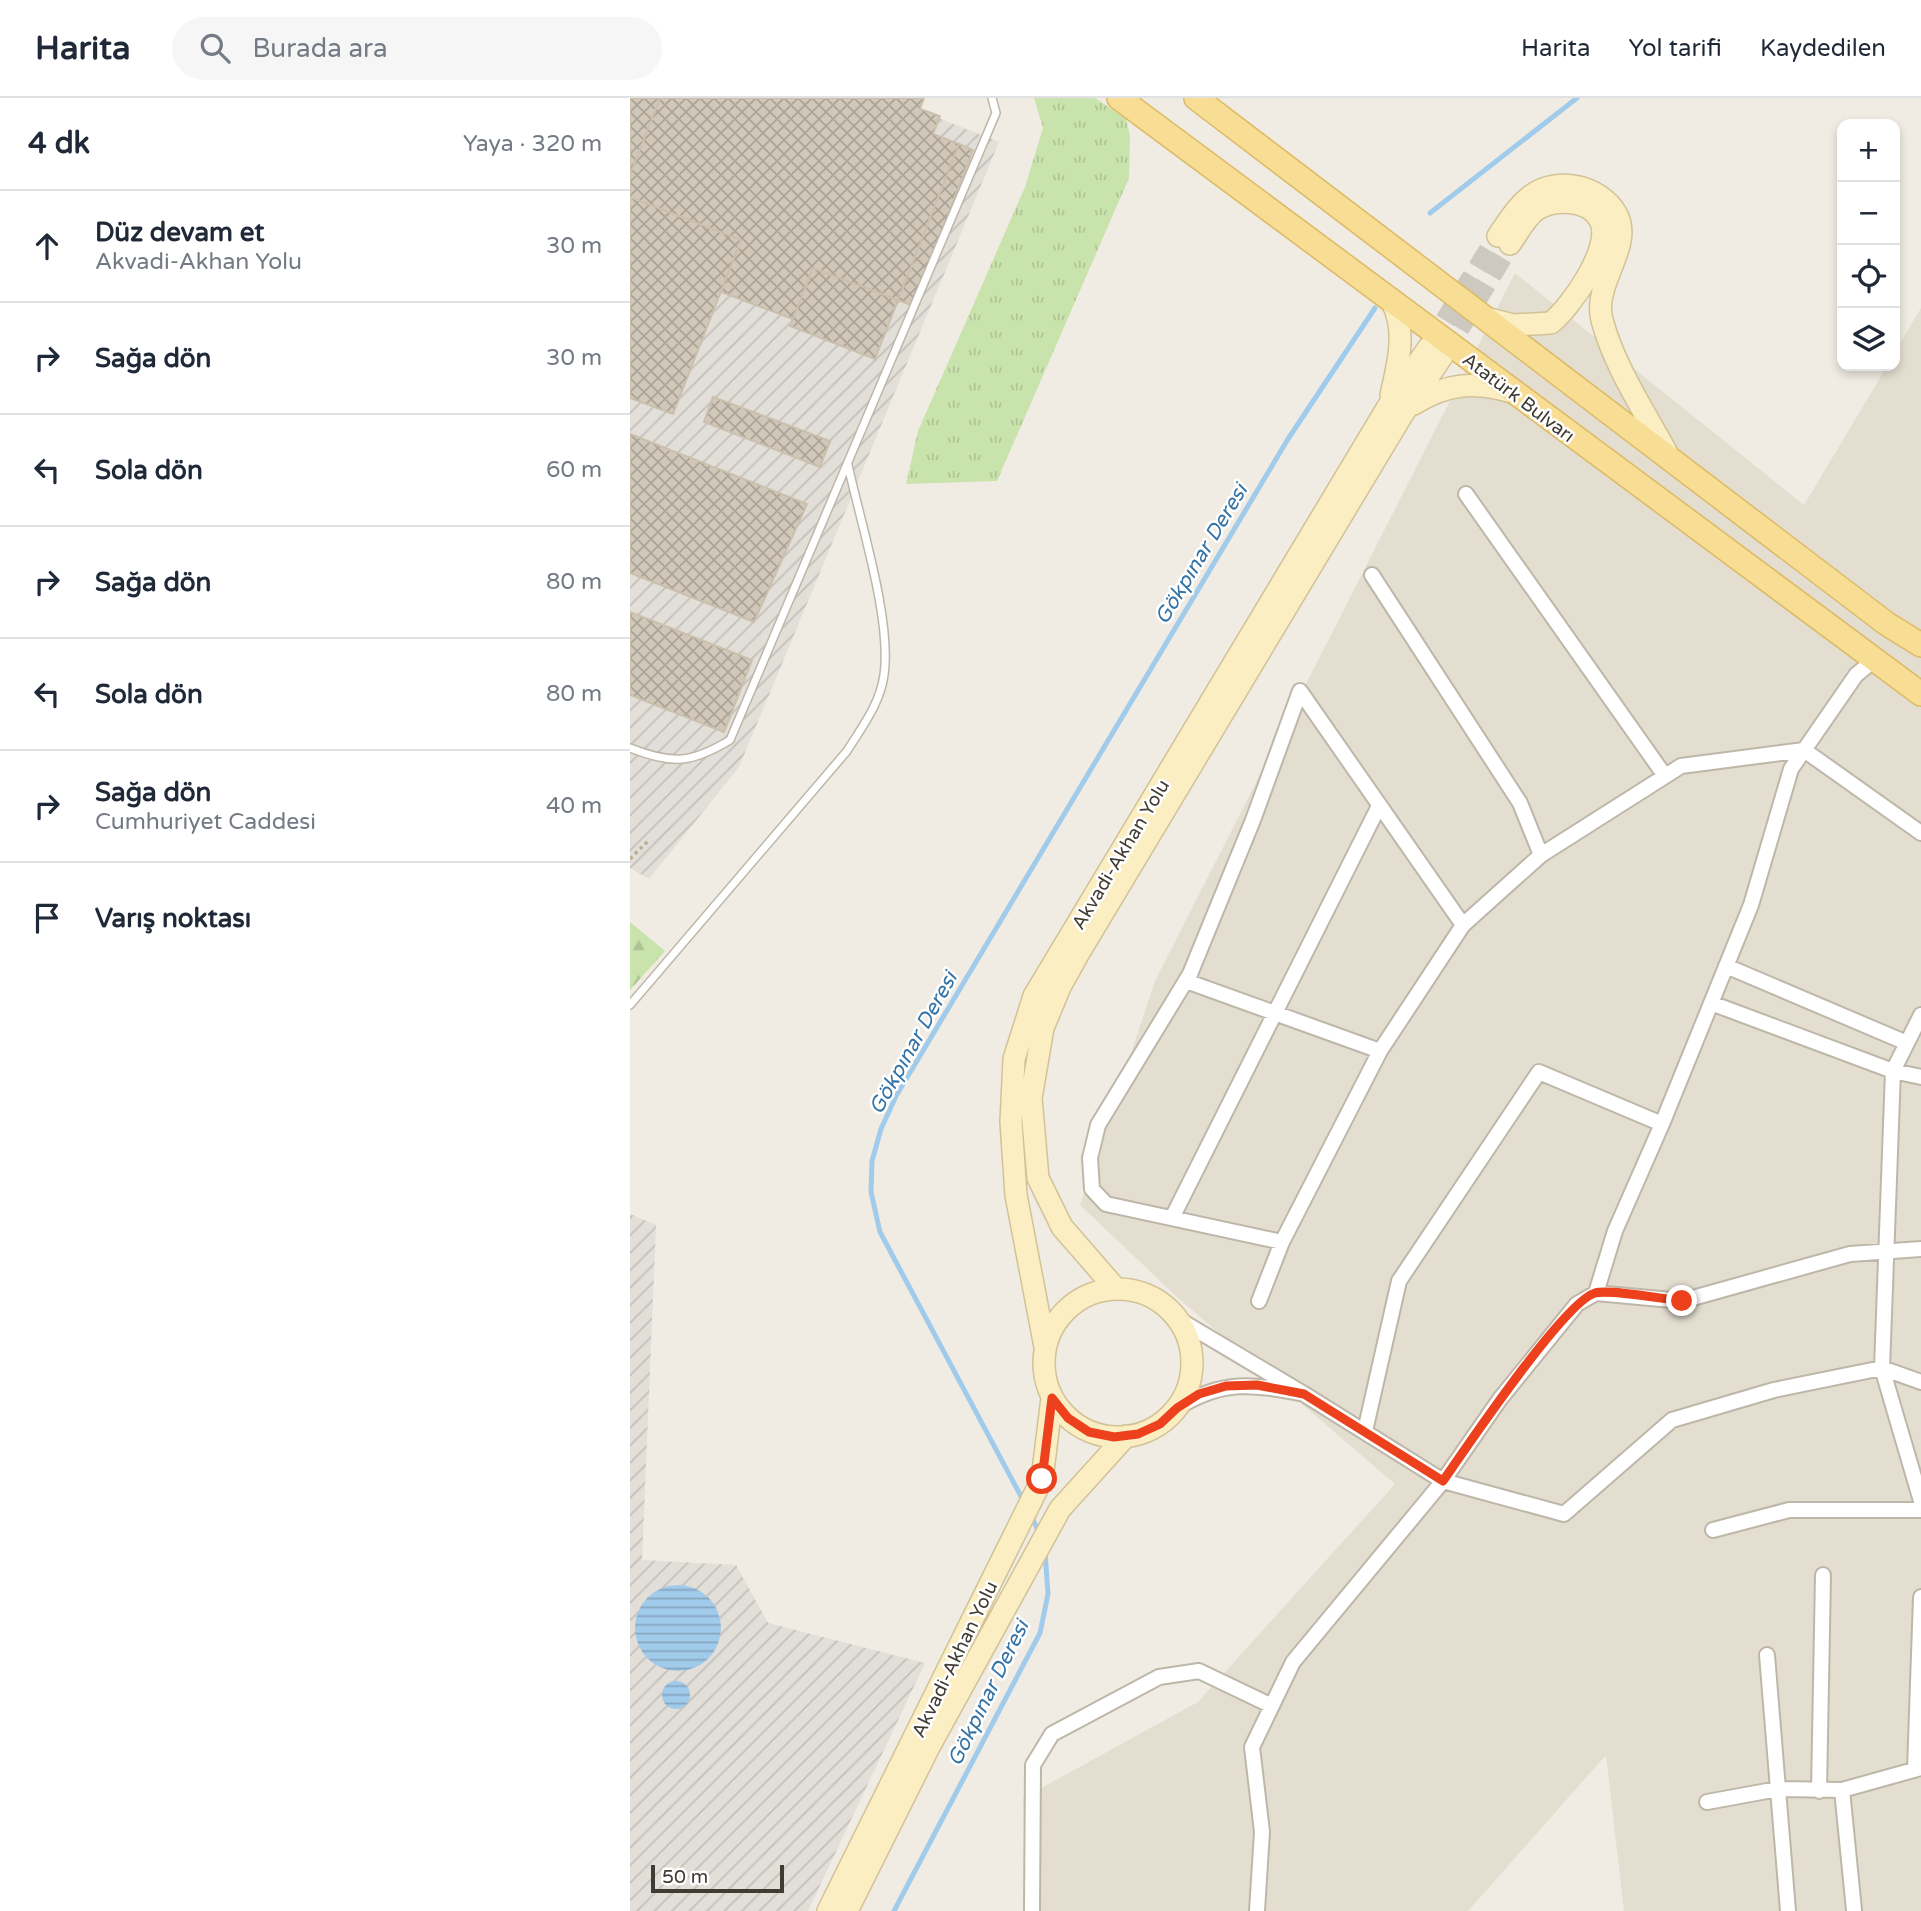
<!DOCTYPE html>
<html lang="tr">
<head>
<meta charset="utf-8">
<style>
  :root { --surface:#fff; --page:#f6f6f7; --text:#1f2937; --muted:#747a83; --line:#e0e1e3 }
  body { margin:0; font-family:"Varela Round",sans-serif; background:var(--page); color:var(--text) }
  .controls { position:absolute; right:21px; top:21px; display:grid; overflow:hidden; border-radius:14px; box-shadow:0 4px 10px #0003 }
  .controls button { width:63px; height:63px; display:grid; place-items:center; padding:0; border:0; border-bottom:2px solid var(--line); background:var(--surface); color:var(--text); font:35px sans-serif }
  .scale { position:absolute; left:21px; bottom:18px; width:133px; box-sizing:border-box; padding-left:7px; border:4px solid #413c33; border-top:0; font-size:19px; line-height:24px; white-space:nowrap; color:#413c33; -webkit-text-stroke:5px #fff; paint-order:stroke }
  .stop { position:absolute; width:21px; height:21px; margin:-16px; border:5px solid #ed401c; border-radius:50%; background:#fff }
  .stop.end { background:#ed401c; border-color:#fff; box-shadow:0 2px 7px #0008 }
  .list { margin:0; padding:0; list-style:none }
  h2 { display:flex; justify-content:space-between; align-items:center; height:91px; margin:0; padding:0 28px; font-size:30px }
  h2 small { font-size:23px; font-weight:400; color:var(--muted) }
  .list li { display:grid; grid-template-columns:46px 1fr auto; gap:21px; align-items:center; box-sizing:border-box; height:112px; padding:0 28px; border-top:2px solid var(--line) }
  .list b { display:block; font-size:26px; white-space:nowrap }
  .list p { margin:0; font-size:23px; white-space:nowrap; color:var(--muted) }
  .list em { font-size:23px; font-style:normal; color:var(--muted) }
  .icon { flex:none; width:38px; height:38px; fill:none; stroke:currentColor; stroke-width:2; stroke-linecap:round; stroke-linejoin:round }
  .map { position:relative; flex:none; width:1291px; height:1813px; overflow:hidden }
  header { display:flex; align-items:center; gap:42px; box-sizing:border-box; height:98px; padding:0 35px; background:var(--surface); border-bottom:2px solid var(--line) }
  header strong { font-size:33px }
  nav { display:flex; gap:38px; margin-inline-start:auto; font-size:24px }
  .search { width:490px; height:63px; background:var(--page); display:flex; align-items:center; gap:18px; box-sizing:border-box; padding:0 24px; border-radius:38px; color:var(--muted); font-size:26px }
  main { display:flex }
  aside { flex:1; background:var(--surface) }
  .map>svg:first-child { display:block }
</style>
</head>
<body>
<header>
<strong>Harita</strong>
<div class="search"><svg class="icon" aria-label="search" viewBox="0 0 24 24"><circle cx="10" cy="10" r="6"/><path d="M15 15l6 6"/></svg>Burada ara</div>
<nav><a>Harita</a><a>Yol tarifi</a><a>Kaydedilen</a></nav>
</header>
<main>
<aside>
<h2>4 dk<small>Yaya · 320 m</small></h2>
<ul class="list">
<li><svg class="icon" aria-label="ahead" viewBox="0 0 24 24"><path d="M12 20V5M6 11l6-6 6 6"/></svg><div><b>Düz devam et</b><p>Akvadi-Akhan Yolu</p></div><em>30 m</em></li>
<li><svg class="icon" aria-label="right" viewBox="0 0 24 24"><path d="M7 20v-9h11M14 6l5 5-5 5"/></svg><div><b>Sağa dön</b></div><em>30 m</em></li>
<li><svg class="icon" aria-label="left" viewBox="0 0 24 24"><path d="M17 20v-9H6M10 6l-5 5 5 5"/></svg><div><b>Sola dön</b></div><em>60 m</em></li>
<li><svg class="icon" aria-label="right" viewBox="0 0 24 24"><path d="M7 20v-9h11M14 6l5 5-5 5"/></svg><div><b>Sağa dön</b></div><em>80 m</em></li>
<li><svg class="icon" aria-label="left" viewBox="0 0 24 24"><path d="M17 20v-9H6M10 6l-5 5 5 5"/></svg><div><b>Sola dön</b></div><em>80 m</em></li>
<li><svg class="icon" aria-label="right" viewBox="0 0 24 24"><path d="M7 20v-9h11M14 6l5 5-5 5"/></svg><div><b>Sağa dön</b><p>Cumhuriyet Caddesi</p></div><em>40 m</em></li>
<li><svg class="icon" aria-label="arrive" viewBox="0 0 24 24"><path d="M6 21V4h12l-3 4 3 4H6"/></svg><div><b>Varış noktası</b></div></li>
</ul>
</aside>
<div class="map">
<svg width="1291" height="1813" viewBox="0 0 1291 1813">
  <defs>
    <pattern id="industrial-furrows" width="10" height="10" patternUnits="userSpaceOnUse" patternTransform="scale(1.75)"><rect width="10" height="10" fill="#e2ded8"/><path d="M-1 1l2-2M0 10L10 0M9 11l2-2" fill="none" stroke="#c3bfba"/></pattern>
    <pattern id="grass-tufts" width="24" height="20" patternUnits="userSpaceOnUse" patternTransform="scale(1.75)"><rect width="24" height="20" fill="#c9e3ad"/><path d="M3 7l-1-3M5 7V3M7 7l1-3M15 17l-1-3M17 17v-4M19 17l1-3" fill="none" stroke="#aec495"/></pattern>
    <pattern id="forest-firs" width="22" height="20" patternUnits="userSpaceOnUse" patternTransform="scale(1.75)"><rect width="22" height="20" fill="#c9e3ad"/><path d="M5 1l3.5 6h-7zM16 11l3.5 6h-7z" fill="#aec495"/></pattern>
    <pattern id="water-rules" width="6" height="5" patternUnits="userSpaceOnUse" patternTransform="scale(1.75)"><rect width="6" height="5" fill="#a1cbeb"/><path d="M0 2.5h6" fill="none" stroke="#85a6bf"/></pattern>
    <pattern id="building-cross-hatch" width="8" height="8" patternUnits="userSpaceOnUse" patternTransform="scale(1.75)"><rect width="8" height="8" fill="#d1c8b9"/><path d="M0 0l8 8M0 8l8-8" fill="none" stroke="#aba497"/></pattern>
  </defs>
  <rect width="100%" height="100%" fill="#f0ece3"/>
  <!-- residential -->
  <path fill="#e4ded1" d="M 885,175 L 1174,407 L 1257,268 L 1265,268 L 1265,254 L 1291,210 L 1291,1813 L 994,1813 L 976,1657 L 838,1813 L 399,1813 L 393,1700 L 568,1604 L 765,1386 L 548,1200 L 450,1107 L 525,883 Z"/>
  <!-- industrial -->
  <path fill="url(#industrial-furrows)" d="M 0,0 L 258,0 L 369,44 L 109,669 L 19,781 L 0,770 Z
    M 0,1116 L 26,1127 L 12,1462 L 106,1467 L 138,1525 L 295,1565 L 178,1813 L 0,1813 Z"/>
  <!-- grass -->
  <path fill="url(#grass-tufts)" d="M 404,0 L 465,0 L 496,21 L 500,38 L 499,80 L 367,383 L 276,386 L 288,333 L 395,89 L 413,30 Z"/>
  <!-- forest -->
  <path fill="url(#forest-firs)" d="M 0,824 L 35,853 L 0,892 Z"/>
  <!-- water -->
  <path fill="url(#water-rules)" d="M5 1530a43 43 0 1 1 86 0a43 43 0 1 1-86 0Z
    M32 1597a14 14 0 1 1 28 0a14 14 0 1 1-28 0Z"/>
  <g fill="none" stroke-linecap="round" stroke-linejoin="round">
    <!-- stream -->
    <path stroke="#a1cbeb" stroke-width="5" d="M 800,115 L 947,0
      M 394,1404 L 250,1134 L 241,1094 L 242,1063 L 251,1031 L 266,998 L 658,341 L 745,210
      M 400,1415 L 409,1435
      M 264,1813 L 410,1535 L 418,1496 L 415,1454"/>
  </g>
  <!-- building -->
  <path fill="url(#building-cross-hatch)" stroke="#cbc0ad" stroke-width="2" d="M 0,0 L 30,0 L 0,77 Z
    M 30,0 L 294,0 L 290,11 L 310,18 L 303,36 L 329,46 L 268,202 L 183,170 L 163,221 L 91,194 L 111,142 L 0,99 L 0,77 Z
    M 329,46 L 343,52 L 283,208 L 268,202 Z
    M 0,99 L 111,142 L 43,316 L 0,300 Z
    M 183,170 L 268,202 L 245,261 L 160,228 Z
    M 83,299 L 200,343 L 190,369 L 74,324 Z
    M 0,336 L 177,406 L 124,524 L 0,475 Z
    M 0,514 L 122,562 L 94,634 L 0,597 Z"/>
  <g fill="none" stroke-linecap="round" stroke-linejoin="round">
    <!-- secondary-tunnel -->
    <path stroke="#cdc9c0" stroke-width="21" stroke-dasharray="21 10" stroke-linecap="butt" d="M 799,249 L 868,138
      M 813,257 L 880,146"/>
    <!-- service casing -->
    <g stroke="#beb7a9" stroke-width="10">
      <path id="service" d="M 0,650 C 43,667 62,665 100,642 L 366,15 L 362,0
        M 0,907 L 217,653 C 232,629 250,606 254,577 C 262,522 230,423 218,367"/>
    </g>
    <!-- minor casing -->
    <g stroke="#beb7a9" stroke-width="18">
      <path id="minor" d="M 836,396 L 1035,678
        M 742,477 L 890,705 L 911,757
        M 670,593 L 833,827
        M 1096,868 L 1277,945
        M 556,883 L 750,953
        M 1081,905 L 1263,973 L 1291,979
        M 1291,917 L 1263,973 L 1252,1270 L 1291,1403
        M 542,1120 L 749,708
        M 652,1144 L 476,1106 L 462,1091 L 460,1060 L 468,1027 L 560,876 L 623,722 L 670,593
        M 966,1195 L 1052,1203 L 1220,1156 L 1291,1151
        M 629,1203 L 652,1144 L 750,953 L 833,827 L 911,757 L 1051,668 L 1174,652 L 1291,735
        M 674,1296 L 813,1383 L 934,1416 L 1042,1322 L 1144,1292 L 1252,1270 L 1291,1284
        M 547,1310 C 593,1281 623,1286 674,1296 L 548,1221
        M 735,1333 L 769,1183 L 909,974 L 1032,1026
        M 1083,1432 L 1159,1412 L 1291,1412
        M 1137,1557 L 1158,1813
        M 1285,1671 L 1291,1499
        M 1212,1692 L 1224,1812
        M 1189,1693 L 1193,1477
        M 1077,1704 L 1148,1691 L 1212,1692 L 1291,1670
        M 402,1813 L 403,1667 L 422,1636 L 529,1579 L 569,1573 L 642,1608
        M 627,1813 L 632,1734 L 622,1649 L 663,1564 L 813,1383 L 870,1301 L 947,1206 L 966,1195 L 985,1133 L 1032,1026 L 1121,807 L 1161,671 L 1226,577 L 1244,562"/>
    </g>
    <!-- secondary casing -->
    <g stroke="#d1c297" stroke-width="24">
      <path id="secondary" d="M 868,138 C 878,124 888,107 902,97 C 928,78 970,88 986,115 C 1005,148 962,185 972,222 C 985,271 1017,317 1040,361
        M 856,220 L 883,227 L 921,225 C 941,209 984,148 970,122 C 959,101 924,100 906,112 C 895,120 888,135 880,146
        M 761,297 C 768,266 777,233 762,204
        M 784,306 C 817,285 845,283 882,294
        M 486,1191 L 432,1129 L 408,1080 L 401,1000 L 413,930 L 430,889 L 450,853 L 772,317 L 813,257
        M414 1265a74 74 0 1 1 148 0a74 74 0 1 1-148 0Z
        M 415,1249 L 386,1097 L 381,1024 L 384,961 L 404,898 L 759,307 L 799,249
        M 198,1813 L 412,1381 L 422,1300
        M 217,1813 L 299,1649 L 430,1411 L 496,1338"/>
    </g>
    <!-- primary casing -->
    <g stroke="#dcba65" stroke-width="26">
      <path id="primary" d="M 489,0 L 1291,596
        M 566,0 L 1257,526 L 1291,547"/>
    </g>
    <!-- path -->
    <path stroke="#bcb098" stroke-width="3.5" stroke-dasharray="3.5 3.5" stroke-linecap="butt" d="M 0,761 L 18,743"/>
    <!-- service -->
    <use href="#service" stroke="#fff" stroke-width="7"/>
    <!-- minor -->
    <use href="#minor" stroke="#fff" stroke-width="14"/>
    <!-- secondary -->
    <use href="#secondary" stroke="#fbeec2" stroke-width="21"/>
    <!-- primary -->
    <use href="#primary" stroke="#f8de94" stroke-width="23"/>
  </g>
  <g fill="none" stroke-linecap="round" stroke-linejoin="round">
    <!-- route -->
    <path stroke="#ed401c" stroke-width="9" d="M 412,1381 L 422,1300 L 438,1320 L 459,1334 L 484,1339 L 508,1336 L 530,1326 L 547,1310 L 569,1296 L 596,1288 L 627,1287 L 674,1296 L 813,1383 C 836,1350 934,1204 965,1195 C 980,1191 1033,1201 1052,1203"/>
  </g>
  <g text-anchor="middle" stroke-width="5" stroke-linejoin="round" paint-order="stroke">
    <!-- street labels -->
    <g font-size="19" fill="#413c33" stroke="#fff">
      <text transform="translate(889 299) rotate(37)" y="7">Atatürk Bulvarı</text>
      <text transform="translate(490 756) rotate(-59)" y="7">Akvadi-Akhan Yolu</text>
      <text transform="translate(324 1561) rotate(-64)" y="7">Akvadi-Akhan Yolu</text>
    </g>
    <!-- water labels -->
    <g font-size="21" font-style="italic" fill="#3473a6" stroke="#fff">
      <text transform="translate(571 456) rotate(-59)" y="7">Gökpınar Deresi</text>
      <text transform="translate(283 945) rotate(-61)" y="7">Gökpınar Deresi</text>
      <text transform="translate(358 1595) rotate(-64)" y="7">Gökpınar Deresi</text>
    </g>
  </g>
</svg>
<div class="controls">
<button>+</button>
<button>−</button>
<button><svg class="icon" aria-label="locate" viewBox="0 0 24 24"><circle cx="12" cy="12" r="6"/><path d="M12 2v4M12 18v4M2 12h4M18 12h4"/></svg></button>
<button><svg class="icon" aria-label="layers" viewBox="0 0 24 24"><path d="M12 4l9 5-9 5-9-5zM3 14l9 5 9-5"/></svg></button>
</div>
<div class="scale">50 m</div>
<div class="stop" style="left:412px;top:1381px"></div>
<div class="stop end" style="left:1052px;top:1203px"></div>
</div>
</main>
</body>
</html>
